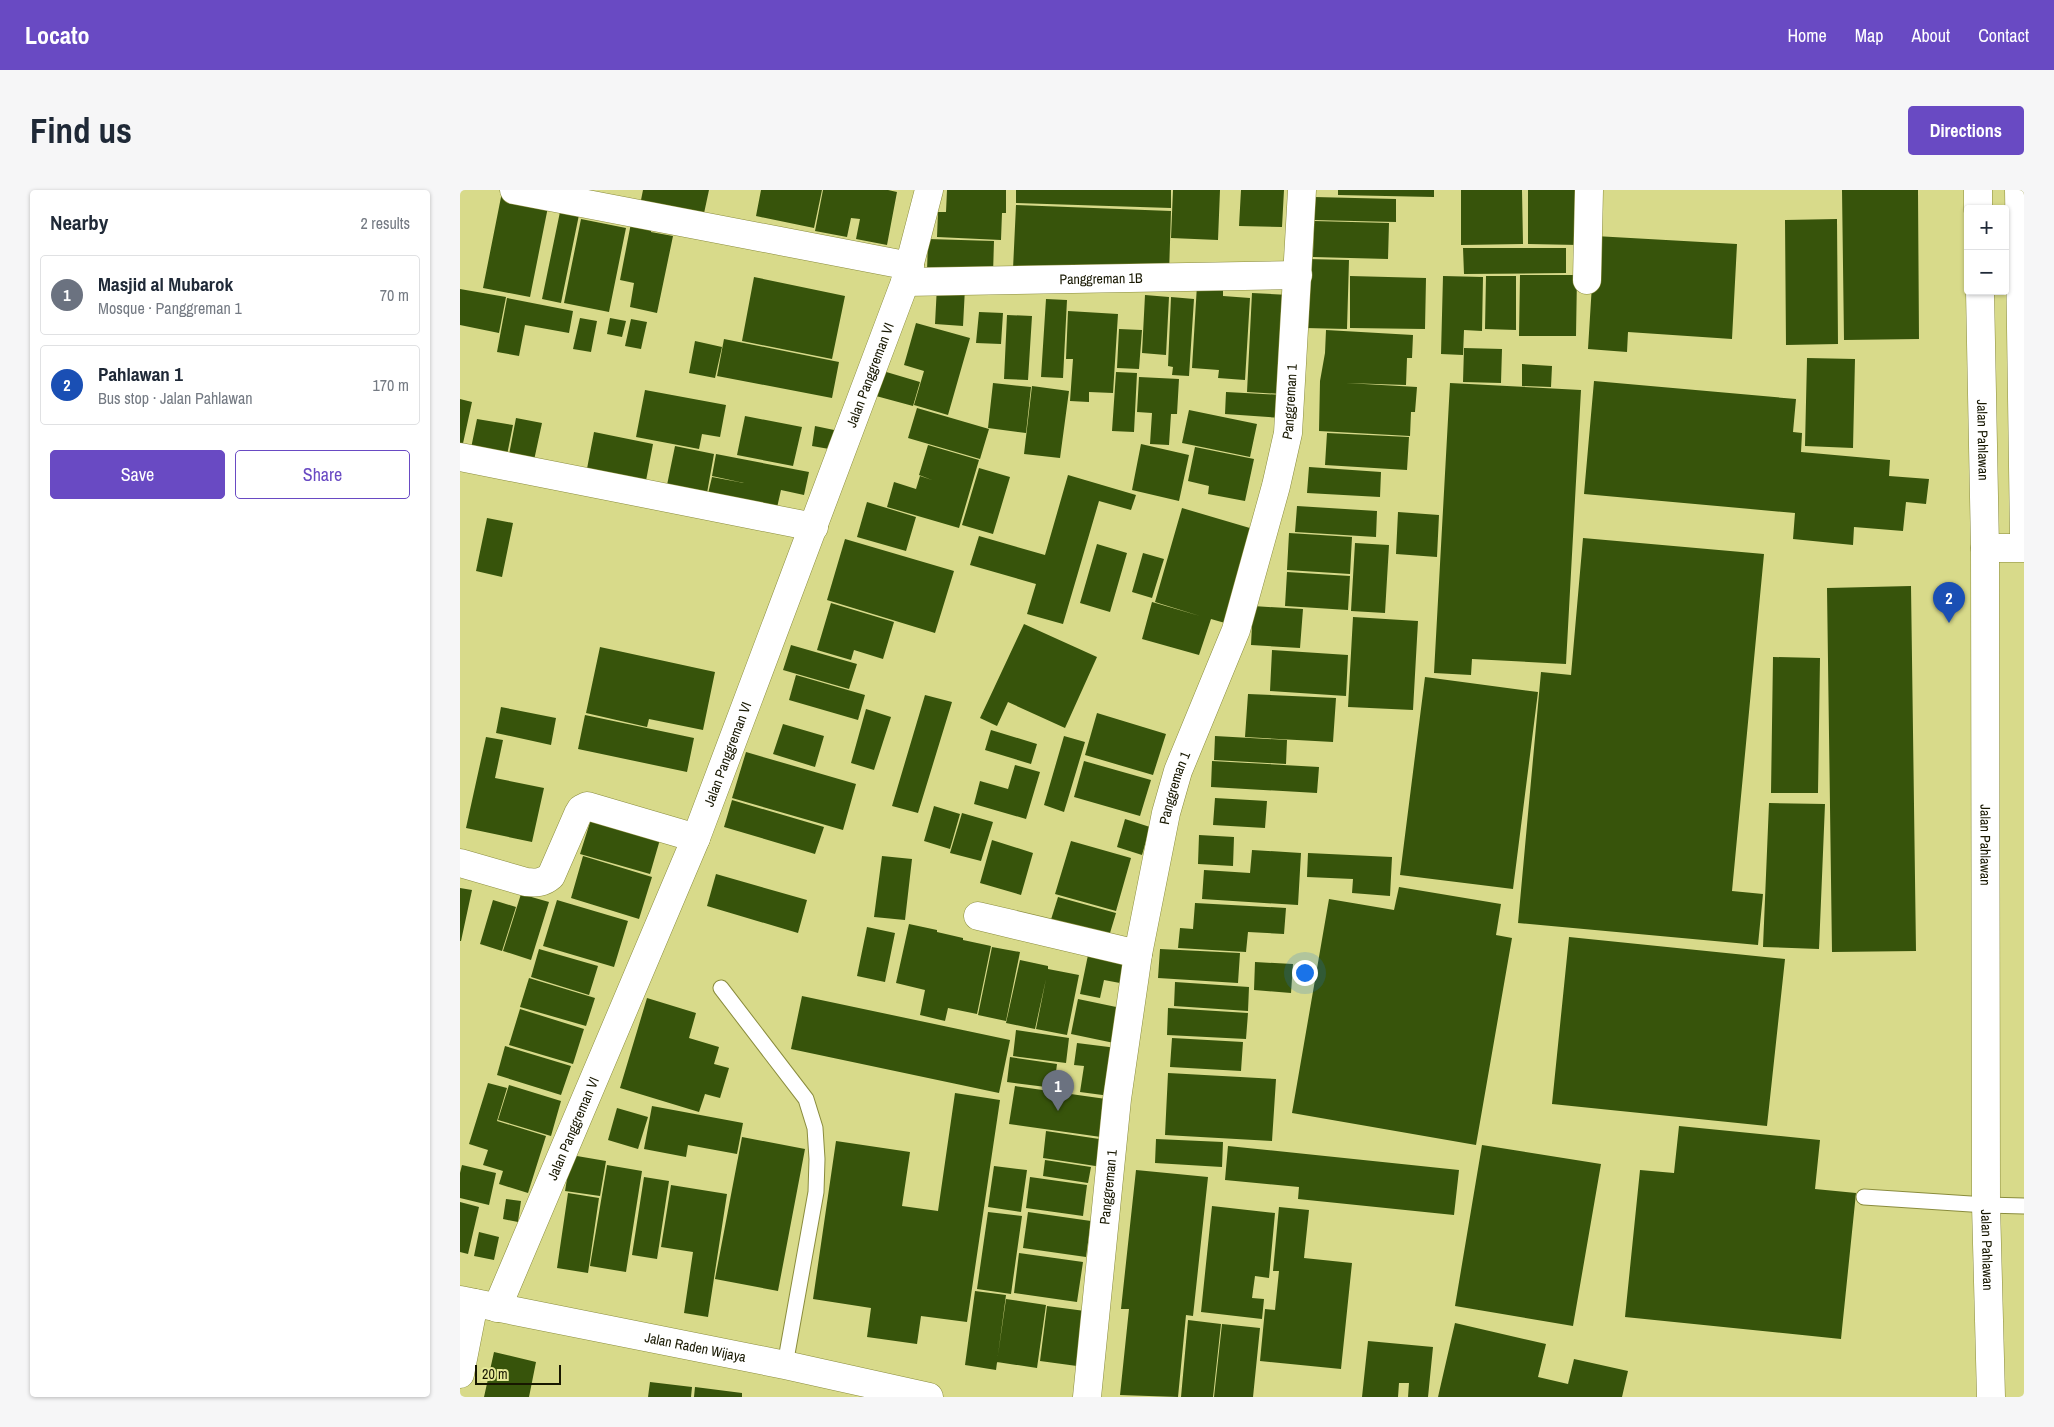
<!DOCTYPE html>
<html lang="en">
<head>
<meta charset="utf-8">
<style>
  :root { --surface:#fff; --page:#f6f6f7; --text:#1f2937; --muted:#747a83; --line:#e0e1e3; --accent:#694ac3 }
  body { margin:0; font-family:"Archivo Narrow",sans-serif; background:var(--page); color:var(--text) }
  .controls { position:absolute; right:15px; top:15px; display:grid; overflow:hidden; border-radius:5px; box-shadow:0 1px 4px #0004 }
  .controls button { width:45px; height:45px; display:grid; place-items:center; padding:0; border:0; border-bottom:1px solid var(--line); background:var(--surface); color:var(--text); font:25px sans-serif }
  .scale { position:absolute; left:15px; bottom:12px; width:86px; box-sizing:border-box; padding-left:5px; border:2px solid #171700; border-top:0; font-size:14px; line-height:18px; white-space:nowrap; color:#171700; -webkit-text-stroke:4px #e5e897; paint-order:stroke }
  .you { position:absolute; left:844px; top:782px; width:18px; height:18px; margin:-12px; border:4px solid #fff; border-radius:50%; background:#1a73e8; box-shadow:0 0 0 8px #1a73e833 }
  .badge { display:grid; place-items:center; width:32px; height:32px; border-radius:50%; background:var(--accent); color:#fff; font-size:16px; font-weight:700 }
  .pin { position:absolute; translate:-50% -41px; filter:drop-shadow(0 1px 2px #0008) }
  .pin::after { content:''; position:absolute; top:26px; width:18px; height:15px; background:inherit; clip-path:polygon(0 0,100% 0,50% 100%) }
  .list { margin:0; padding:0; list-style:none }
  h2 { display:flex; justify-content:space-between; align-items:center; height:65px; margin:0; padding:0 20px; font-size:21px }
  h2 small { font-size:16px; font-weight:400; color:var(--muted) }
  .list li { display:grid; grid-template-columns:32px 1fr auto; gap:15px; align-items:center; box-sizing:border-box; height:80px; margin:0 10px 10px; padding:0 10px; border:1px solid var(--line); border-radius:5px }
  .list b { display:block; font-size:19px; white-space:nowrap }
  .list p { margin:0; font-size:16px; white-space:nowrap; color:var(--muted) }
  .list em { font-size:16px; font-style:normal; color:var(--muted) }
  .actions { display:flex; gap:10px; padding:15px 20px }
  .actions a { flex:1; padding:11px 0; border:1px solid var(--accent); border-radius:5px; text-align:center; font-size:18px; color:var(--accent) }
  .actions .main { background:var(--accent); color:#fff }
  .map { position:relative; flex:none; width:1564px; height:1207px; overflow:hidden; border-radius:5px }
  header { display:flex; align-items:center; gap:30px; box-sizing:border-box; height:70px; padding:0 25px; background:var(--accent); color:#fff }
  header strong { font-size:24px }
  nav { display:flex; gap:28px; margin-inline-start:auto; font-size:18px }
  .intro { display:flex; align-items:center; justify-content:space-between; box-sizing:border-box; height:120px; padding:0 30px }
  h1 { margin:0; font-size:35px }
  .button { padding:12px 22px; border-radius:5px; background:var(--accent); color:#fff; font-size:18px; font-weight:700 }
  main { display:flex; gap:30px; padding:0 30px }
  aside { flex:1; background:var(--surface); border-radius:5px; box-shadow:0 1px 4px #0004 }
  .map>svg:first-child { display:block }
</style>
</head>
<body>
<header>
<strong>Locato</strong>
<nav><a>Home</a><a>Map</a><a>About</a><a>Contact</a></nav>
</header>
<div class="intro"><h1>Find us</h1><a class="button">Directions</a></div>
<main>
<aside>
<h2>Nearby<small>2 results</small></h2>
<ul class="list">
<li><span class="badge" style="background:#6b7280">1</span><div><b>Masjid al Mubarok</b><p>Mosque · Panggreman 1</p></div><em>70 m</em></li>
<li><span class="badge" style="background:#1a4fb4">2</span><div><b>Pahlawan 1</b><p>Bus stop · Jalan Pahlawan</p></div><em>170 m</em></li>
</ul>
<div class="actions"><a class="main">Save</a><a>Share</a></div>
</aside>
<div class="map">
<svg width="1564" height="1207" viewBox="0 0 1564 1207">
  <rect width="100%" height="100%" fill="#d8da8a"/>
  <!-- building -->
  <path fill="#37540b" d="M 183,0 L 249,0 L 243,28 L 180,15 Z
    M 301,0 L 362,0 L 354,38 L 296,26 Z
    M 363,0 L 428,0 L 437,2 L 427,55 L 396,49 L 400,29 L 391,28 L 387,47 L 355,41 Z
    M 487,0 L 546,0 L 546,23 L 542,23 L 541,50 L 477,47 L 478,22 L 486,22 Z
    M 556,0 L 711,0 L 711,18 L 556,13 Z
    M 713,0 L 760,0 L 758,50 L 711,48 Z
    M 781,0 L 824,0 L 822,37 L 779,36 Z
    M 878,0 L 974,0 L 974,7 L 878,5 Z
    M 1001,0 L 1062,0 L 1063,54 L 1001,55 Z
    M 1068,0 L 1119,0 L 1119,55 L 1068,54 Z
    M 1382,0 L 1458,0 L 1459,149 L 1384,150 Z
    M 42,2 L 89,12 L 70,107 L 23,98 Z
    M 854,7 L 936,9 L 936,32 L 853,30 Z
    M 556,15 L 711,21 L 709,84 L 553,79 Z
    M 101,17 L 120,20 L 101,113 L 82,109 Z
    M 172,28 L 192,32 L 191,42 L 213,46 L 197,123 L 170,117 L 174,93 L 160,90 Z
    M 121,29 L 166,38 L 149,122 L 104,113 Z
    M 1377,29 L 1378,154 L 1326,155 L 1325,30 Z
    M 854,31 L 929,33 L 928,69 L 853,67 Z
    M 1135,46 L 1277,54 L 1272,149 L 1168,142 L 1167,162 L 1128,159 Z
    M 468,49 L 534,51 L 533,84 L 467,82 Z
    M 1003,58 L 1106,58 L 1106,83 L 1004,84 Z
    M 846,69 L 889,70 L 887,139 L 845,138 Z
    M 1060,85 L 1117,85 L 1116,146 L 1059,146 Z
    M 890,86 L 966,88 L 965,139 L 890,138 Z
    M 983,86 L 1023,87 L 1022,141 L 1004,140 L 1003,165 L 981,164 Z
    M 1026,86 L 1056,86 L 1056,140 L 1025,139 Z
    M 294,87 L 385,106 L 372,169 L 282,151 Z
    M 737,95 L 763,96 L 763,106 L 790,108 L 785,190 L 758,188 L 759,180 L 732,178 Z
    M 477,96 L 505,98 L 503,136 L 475,134 Z
    M 0,99 L 46,107 L 39,143 L 0,135 Z
    M 792,103 L 829,105 L 823,204 L 787,202 Z
    M 685,105 L 709,107 L 706,165 L 682,163 Z
    M 711,107 L 734,109 L 729,186 L 712,185 L 713,177 L 708,176 Z
    M 47,108 L 113,121 L 109,143 L 65,135 L 59,166 L 37,162 Z
    M 586,109 L 607,110 L 603,188 L 581,187 Z
    M 608,121 L 658,124 L 653,203 L 629,202 L 629,212 L 610,211 L 613,169 L 606,169 Z
    M 519,122 L 543,123 L 541,154 L 516,153 Z
    M 547,125 L 572,126 L 568,190 L 544,189 Z
    M 120,128 L 137,131 L 131,162 L 113,159 Z
    M 150,128 L 166,131 L 162,147 L 147,144 Z
    M 171,129 L 187,132 L 181,159 L 165,156 Z
    M 456,133 L 510,148 L 488,225 L 454,215 L 464,181 L 444,175 Z
    M 659,139 L 682,140 L 679,179 L 657,178 Z
    M 866,140 L 953,145 L 952,168 L 947,168 L 946,195 L 886,193 L 957,197 L 955,222 L 951,222 L 950,246 L 859,241 L 860,191 L 865,163 Z
    M 264,149 L 379,172 L 372,208 L 257,186 Z
    M 235,151 L 262,157 L 255,188 L 229,183 Z
    M 1004,158 L 1042,159 L 1041,193 L 1003,192 Z
    M 1347,168 L 1395,169 L 1393,258 L 1345,256 Z
    M 1062,174 L 1092,176 L 1091,197 L 1062,196 Z
    M 423,181 L 460,192 L 453,216 L 416,206 Z
    M 656,182 L 677,183 L 674,242 L 652,241 Z
    M 679,187 L 719,189 L 717,224 L 711,224 L 709,255 L 690,254 L 692,223 L 677,222 Z
    M 1134,191 L 1336,209 L 1333,242 L 1342,243 L 1341,262 L 1430,270 L 1429,286 L 1469,289 L 1466,314 L 1446,312 L 1443,341 L 1394,337 L 1393,355 L 1333,349 L 1335,323 L 1124,304 Z
    M 533,193 L 571,197 L 566,243 L 528,238 Z
    M 990,193 L 1121,200 L 1106,474 L 1012,469 L 1011,485 L 974,483 Z
    M 572,196 L 609,201 L 600,268 L 564,264 Z
    M 185,200 L 266,215 L 260,247 L 242,244 L 239,259 L 176,247 Z
    M 766,202 L 823,205 L 822,228 L 765,224 Z
    M 0,209 L 12,212 L 2,258 L 0,257 Z
    M 457,218 L 529,239 L 520,269 L 448,248 Z
    M 729,220 L 797,234 L 790,267 L 722,253 Z
    M 285,226 L 342,237 L 333,276 L 277,265 Z
    M 56,228 L 82,233 L 73,275 L 48,270 Z
    M 17,229 L 53,235 L 46,270 L 10,263 Z
    M 355,236 L 379,241 L 375,260 L 352,256 Z
    M 134,242 L 193,254 L 185,296 L 126,284 Z
    M 867,243 L 949,247 L 947,280 L 865,275 Z
    M 681,254 L 729,265 L 719,311 L 672,300 Z
    M 468,255 L 519,270 L 499,338 L 427,317 L 434,292 L 456,299 L 460,286 L 472,290 L 459,285 Z
    M 215,256 L 254,264 L 247,303 L 207,295 Z
    M 735,257 L 794,269 L 785,311 L 748,304 L 749,296 L 728,291 Z
    M 256,264 L 349,282 L 344,305 L 321,300 L 316,322 L 247,308 L 252,287 L 284,293 L 252,286 Z
    M 849,277 L 921,282 L 920,307 L 847,303 Z
    M 519,278 L 550,287 L 533,344 L 502,335 Z
    M 608,285 L 676,305 L 671,320 L 639,311 L 603,434 L 567,424 L 576,394 L 510,375 L 519,346 L 585,365 Z
    M 407,312 L 456,327 L 446,361 L 397,347 Z
    M 837,316 L 917,321 L 916,347 L 835,342 Z
    M 722,318 L 800,341 L 772,435 L 751,429 L 739,465 L 682,449 L 692,412 L 740,426 L 695,412 Z
    M 938,322 L 979,325 L 977,367 L 936,364 Z
    M 27,328 L 53,333 L 42,387 L 16,381 Z
    M 829,343 L 892,347 L 890,384 L 827,380 Z
    M 1123,348 L 1304,364 L 1272,701 L 1303,704 L 1298,755 L 1058,733 L 1081,482 L 1111,485 Z
    M 385,349 L 494,381 L 475,443 L 367,410 Z
    M 895,353 L 929,355 L 925,423 L 891,421 Z
    M 637,354 L 667,363 L 650,422 L 620,413 Z
    M 683,363 L 704,369 L 692,408 L 672,402 Z
    M 827,382 L 890,386 L 888,420 L 825,416 Z
    M 1451,396 L 1456,761 L 1372,762 L 1367,398 Z
    M 371,413 L 434,432 L 423,469 L 394,460 L 391,470 L 357,460 Z
    M 793,416 L 843,419 L 840,458 L 791,455 Z
    M 893,427 L 958,431 L 953,520 L 888,517 Z
    M 564,434 L 637,467 L 605,538 L 548,512 L 537,536 L 520,528 Z
    M 331,455 L 397,474 L 389,499 L 323,480 Z
    M 140,457 L 255,482 L 243,540 L 189,529 L 187,537 L 126,523 Z
    M 812,460 L 888,465 L 886,506 L 810,501 Z
    M 1313,467 L 1360,468 L 1358,603 L 1311,603 Z
    M 336,485 L 405,505 L 398,530 L 329,510 Z
    M 965,487 L 1078,502 L 1053,699 L 940,685 Z
    M 788,504 L 876,508 L 873,552 L 785,547 Z
    M 465,505 L 492,512 L 458,623 L 432,616 Z
    M 41,517 L 96,528 L 91,555 L 36,543 Z
    M 406,519 L 431,527 L 414,580 L 391,573 Z
    M 637,523 L 706,544 L 693,585 L 625,565 Z
    M 125,525 L 234,548 L 227,582 L 118,559 Z
    M 323,534 L 364,546 L 355,577 L 313,564 Z
    M 531,540 L 577,554 L 571,574 L 525,560 Z
    M 604,546 L 625,552 L 604,622 L 584,615 Z
    M 755,546 L 827,550 L 826,574 L 754,570 Z
    M 26,547 L 43,550 L 35,588 L 84,598 L 72,652 L 6,638 Z
    M 286,562 L 396,594 L 383,640 L 272,608 Z
    M 624,571 L 691,590 L 680,626 L 614,607 Z
    M 752,571 L 859,577 L 857,603 L 751,597 Z
    M 555,575 L 580,582 L 566,629 L 514,614 L 520,591 L 548,599 Z
    M 755,608 L 807,611 L 805,638 L 753,635 Z
    M 272,610 L 364,637 L 355,664 L 264,637 Z
    M 1309,613 L 1365,614 L 1359,759 L 1303,757 Z
    M 474,616 L 500,624 L 490,659 L 464,651 Z
    M 502,623 L 533,632 L 521,671 L 490,663 Z
    M 132,626 L 201,646 L 190,684 L 120,664 Z
    M 665,629 L 690,637 L 682,665 L 657,657 Z
    M 739,645 L 774,647 L 773,676 L 738,674 Z
    M 532,650 L 573,663 L 561,705 L 520,693 Z
    M 611,651 L 671,668 L 656,721 L 595,704 Z
    M 792,660 L 841,663 L 838,715 L 742,709 L 744,680 L 790,683 Z
    M 848,663 L 932,667 L 930,706 L 892,703 L 893,689 L 847,687 Z
    M 123,666 L 192,687 L 179,729 L 111,708 Z
    M 422,666 L 452,669 L 445,730 L 414,727 Z
    M 256,684 L 347,710 L 338,743 L 247,716 Z
    M 939,697 L 1041,714 L 1036,745 L 1052,748 L 1016,955 L 832,923 L 869,709 L 934,720 Z
    M 0,698 L 12,700 L 1,751 L 0,751 Z
    M 61,704 L 89,712 L 71,770 L 43,761 Z
    M 598,707 L 656,723 L 647,753 L 589,736 Z
    M 33,710 L 56,717 L 42,761 L 20,754 Z
    M 97,710 L 168,731 L 154,777 L 83,756 Z
    M 735,713 L 826,718 L 824,744 L 788,742 L 786,762 L 718,758 L 720,738 L 733,739 Z
    M 449,734 L 477,740 L 477,742 L 503,748 L 503,750 L 531,756 L 517,824 L 488,818 L 485,831 L 460,825 L 465,800 L 436,793 Z
    M 407,737 L 435,743 L 425,792 L 397,786 Z
    M 1109,747 L 1325,769 L 1307,936 L 1092,914 Z
    M 532,757 L 560,762 L 546,831 L 518,825 Z
    M 79,759 L 138,776 L 129,805 L 71,787 Z
    M 700,759 L 780,763 L 778,793 L 698,788 Z
    M 628,765 L 665,773 L 660,793 L 644,790 L 640,808 L 620,804 Z
    M 560,770 L 588,776 L 588,779 L 619,785 L 607,845 L 576,839 L 586,789 L 575,839 L 546,833 Z
    M 795,772 L 833,774 L 831,803 L 794,800 Z
    M 69,788 L 135,808 L 126,836 L 60,817 Z
    M 715,792 L 789,797 L 788,821 L 714,816 Z
    M 342,806 L 550,850 L 539,903 L 331,859 Z
    M 187,808 L 236,823 L 229,848 L 259,857 L 254,874 L 269,878 L 260,908 L 245,904 L 239,922 L 160,898 Z
    M 618,809 L 661,818 L 654,853 L 611,844 Z
    M 708,818 L 788,823 L 786,849 L 707,845 Z
    M 60,819 L 124,839 L 113,874 L 49,855 Z
    M 556,840 L 609,848 L 606,873 L 553,866 Z
    M 712,848 L 783,852 L 781,881 L 710,877 Z
    M 617,853 L 657,858 L 650,906 L 620,902 L 624,876 L 614,875 Z
    M 45,856 L 111,876 L 101,905 L 37,885 Z
    M 550,867 L 597,874 L 594,898 L 547,892 Z
    M 708,883 L 816,889 L 812,951 L 705,945 Z
    M 28,893 L 47,898 L 37,931 L 86,946 L 68,1003 L 39,994 L 43,981 L 23,975 L 28,960 L 9,954 Z
    M 49,895 L 101,911 L 91,946 L 38,930 Z
    M 555,896 L 646,909 L 641,947 L 549,934 Z
    M 495,903 L 540,910 L 507,1132 L 461,1126 L 457,1154 L 407,1147 L 411,1118 L 353,1109 L 376,951 L 450,962 L 442,1016 L 478,1021 Z
    M 192,916 L 283,933 L 277,964 L 228,955 L 226,967 L 184,959 Z
    M 157,918 L 188,927 L 178,959 L 148,950 Z
    M 1219,936 L 1360,950 L 1355,999 L 1396,1003 L 1381,1149 L 1165,1127 L 1180,980 L 1214,983 Z
    M 586,941 L 646,950 L 642,977 L 583,968 Z
    M 282,947 L 345,959 L 318,1101 L 255,1089 Z
    M 696,949 L 763,952 L 762,977 L 695,973 Z
    M 1022,955 L 1141,974 L 1113,1136 L 995,1116 Z
    M 768,956 L 999,980 L 994,1025 L 838,1009 L 839,997 L 765,990 Z
    M 111,965 L 146,971 L 140,1006 L 105,1001 Z
    M 585,970 L 631,977 L 628,993 L 583,986 Z
    M 2,975 L 36,983 L 29,1015 L 0,1008 L 0,983 Z
    M 147,975 L 182,981 L 166,1082 L 130,1076 Z
    M 534,976 L 567,980 L 561,1022 L 528,1017 Z
    M 676,980 L 748,987 L 733,1126 L 726,1125 L 718,1207 L 660,1205 L 669,1119 L 661,1119 Z
    M 184,987 L 209,991 L 197,1069 L 172,1065 Z
    M 570,987 L 627,995 L 623,1026 L 566,1018 Z
    M 211,995 L 267,1004 L 248,1127 L 224,1123 L 233,1062 L 201,1057 Z
    M 108,1003 L 139,1008 L 128,1083 L 97,1078 Z
    M 46,1009 L 61,1011 L 58,1032 L 43,1029 Z
    M 0,1012 L 19,1017 L 8,1064 L 0,1062 Z
    M 752,1016 L 815,1023 L 809,1088 L 795,1086 L 792,1108 L 804,1109 L 802,1129 L 741,1122 Z
    M 819,1017 L 849,1020 L 844,1068 L 892,1073 L 881,1179 L 800,1171 L 805,1119 L 815,1120 L 819,1081 L 813,1081 Z
    M 528,1022 L 562,1026 L 551,1104 L 517,1099 Z
    M 568,1022 L 631,1031 L 626,1067 L 563,1058 Z
    M 19,1042 L 39,1047 L 34,1070 L 14,1066 Z
    M 559,1063 L 623,1072 L 617,1112 L 554,1103 Z
    M 515,1101 L 546,1105 L 536,1180 L 505,1175 Z
    M 546,1109 L 586,1115 L 577,1178 L 537,1172 Z
    M 587,1116 L 625,1121 L 617,1176 L 580,1171 Z
    M 728,1130 L 761,1134 L 753,1207 L 721,1207 Z
    M 995,1133 L 1086,1154 L 1078,1187 L 1108,1194 L 1114,1169 L 1168,1181 L 1162,1207 L 978,1207 Z
    M 762,1134 L 800,1138 L 793,1207 L 754,1207 Z
    M 908,1151 L 973,1157 L 968,1207 L 948,1207 L 949,1193 L 939,1193 L 938,1207 L 902,1207 Z
    M 34,1162 L 76,1172 L 69,1207 L 24,1207 Z
    M 190,1192 L 232,1197 L 231,1207 L 188,1207 Z
    M 235,1197 L 282,1203 L 282,1207 L 234,1207 Z"/>
  <g fill="none" stroke-linecap="round" stroke-linejoin="round">
    <!-- lane casing -->
    <g stroke="#8a8c3d" stroke-width="17">
      <path id="lane" d="M 261,798 L 346,909 L 355,938 L 357,969 L 356,1002 L 325,1175
        M 1404,1007 L 1526,1015 L 1564,1016"/>
    </g>
    <!-- street casing -->
    <g stroke="#8a8c3d" stroke-width="29">
      <g id="street">
        <path d="M 54,0 L 450,76"/>
        <path d="M 1127,90 L 1129,0"/>
        <path id="s1" d="M 445,92 L 838,85"/>
        <path d="M 0,267 L 354,337"/>
        <path d="M 0,673 L 66,692 C 76,693 83,693 91,686 L 118,624 L 121,619 L 127,616 L 236,648"/>
        <path d="M 518,726 L 678,764"/>
        <path id="s2" d="M 37,1118 L 236,648 L 445,92 L 469,0"/>
        <path d="M 0,1184 L 14,1113"/>
        <path id="s3" d="M 627,1207 L 657,909 L 678,764 L 706,623 L 718,581 L 776,440 L 816,296 L 828,243 L 842,0"/>
      </g>
    </g>
    <!-- secondary casing -->
    <g stroke="#8a8c3d" stroke-width="29">
      <g id="secondary">
        <path d="M 1518,0 L 1518,19"/>
        <path d="M 1559,0 L 1564,345"/>
        <path id="s4" d="M 1520,101 L 1525,358 L 1526,1015 L 1531,1207"/>
        <path d="M 1525,358 L 1564,358"/>
        <path id="s5" d="M 0,1110 L 325,1175 L 469,1207"/>
      </g>
    </g>
    <!-- lane -->
    <use href="#lane" stroke="#fff" stroke-width="15"/>
    <!-- street -->
    <use href="#street" stroke="#fff" stroke-width="28"/>
    <!-- secondary -->
    <use href="#secondary" stroke="#fff" stroke-width="28"/>
  </g>
  <g text-anchor="middle" stroke-width="5" stroke-linejoin="round" paint-order="stroke">
    <!-- street labels -->
    <g font-size="14" fill="#171700" stroke="#e5e897">
      <text dy="5" stroke="none"><textPath href="#s1" startOffset="196">Panggreman 1B</textPath></text>
      <text dy="5" stroke="none"><textPath href="#s2" startOffset="1005">Jalan Panggreman VI</textPath></text>
      <text dy="5" stroke="none"><textPath href="#s3" startOffset="1021">Panggreman 1</textPath></text>
      <text dy="5" stroke="none"><textPath href="#s4" startOffset="149">Jalan Pahlawan</textPath></text>
      <text dy="5" stroke="none"><textPath href="#s2" startOffset="600">Jalan Panggreman VI</textPath></text>
      <text dy="5" stroke="none"><textPath href="#s3" startOffset="616">Panggreman 1</textPath></text>
      <text dy="5" stroke="none"><textPath href="#s4" startOffset="554">Jalan Pahlawan</textPath></text>
      <text dy="5" stroke="none"><textPath href="#s2" startOffset="195">Jalan Panggreman VI</textPath></text>
      <text dy="5" stroke="none"><textPath href="#s3" startOffset="211">Panggreman 1</textPath></text>
      <text dy="5" stroke="none"><textPath href="#s4" startOffset="959">Jalan Pahlawan</textPath></text>
      <text dy="5" stroke="none"><textPath href="#s5" startOffset="240">Jalan Raden Wijaya</textPath></text>
    </g>
  </g>
</svg>
<div class="controls">
<button>+</button>
<button>−</button>
</div>
<div class="scale">20 m</div>
<div class="you"></div>
<div class="pin badge" style="left:598px;top:921px;background:#6b7280">1</div>
<div class="pin badge" style="left:1489px;top:433px;background:#1a4fb4">2</div>
</div>
</main>
</body>
</html>
